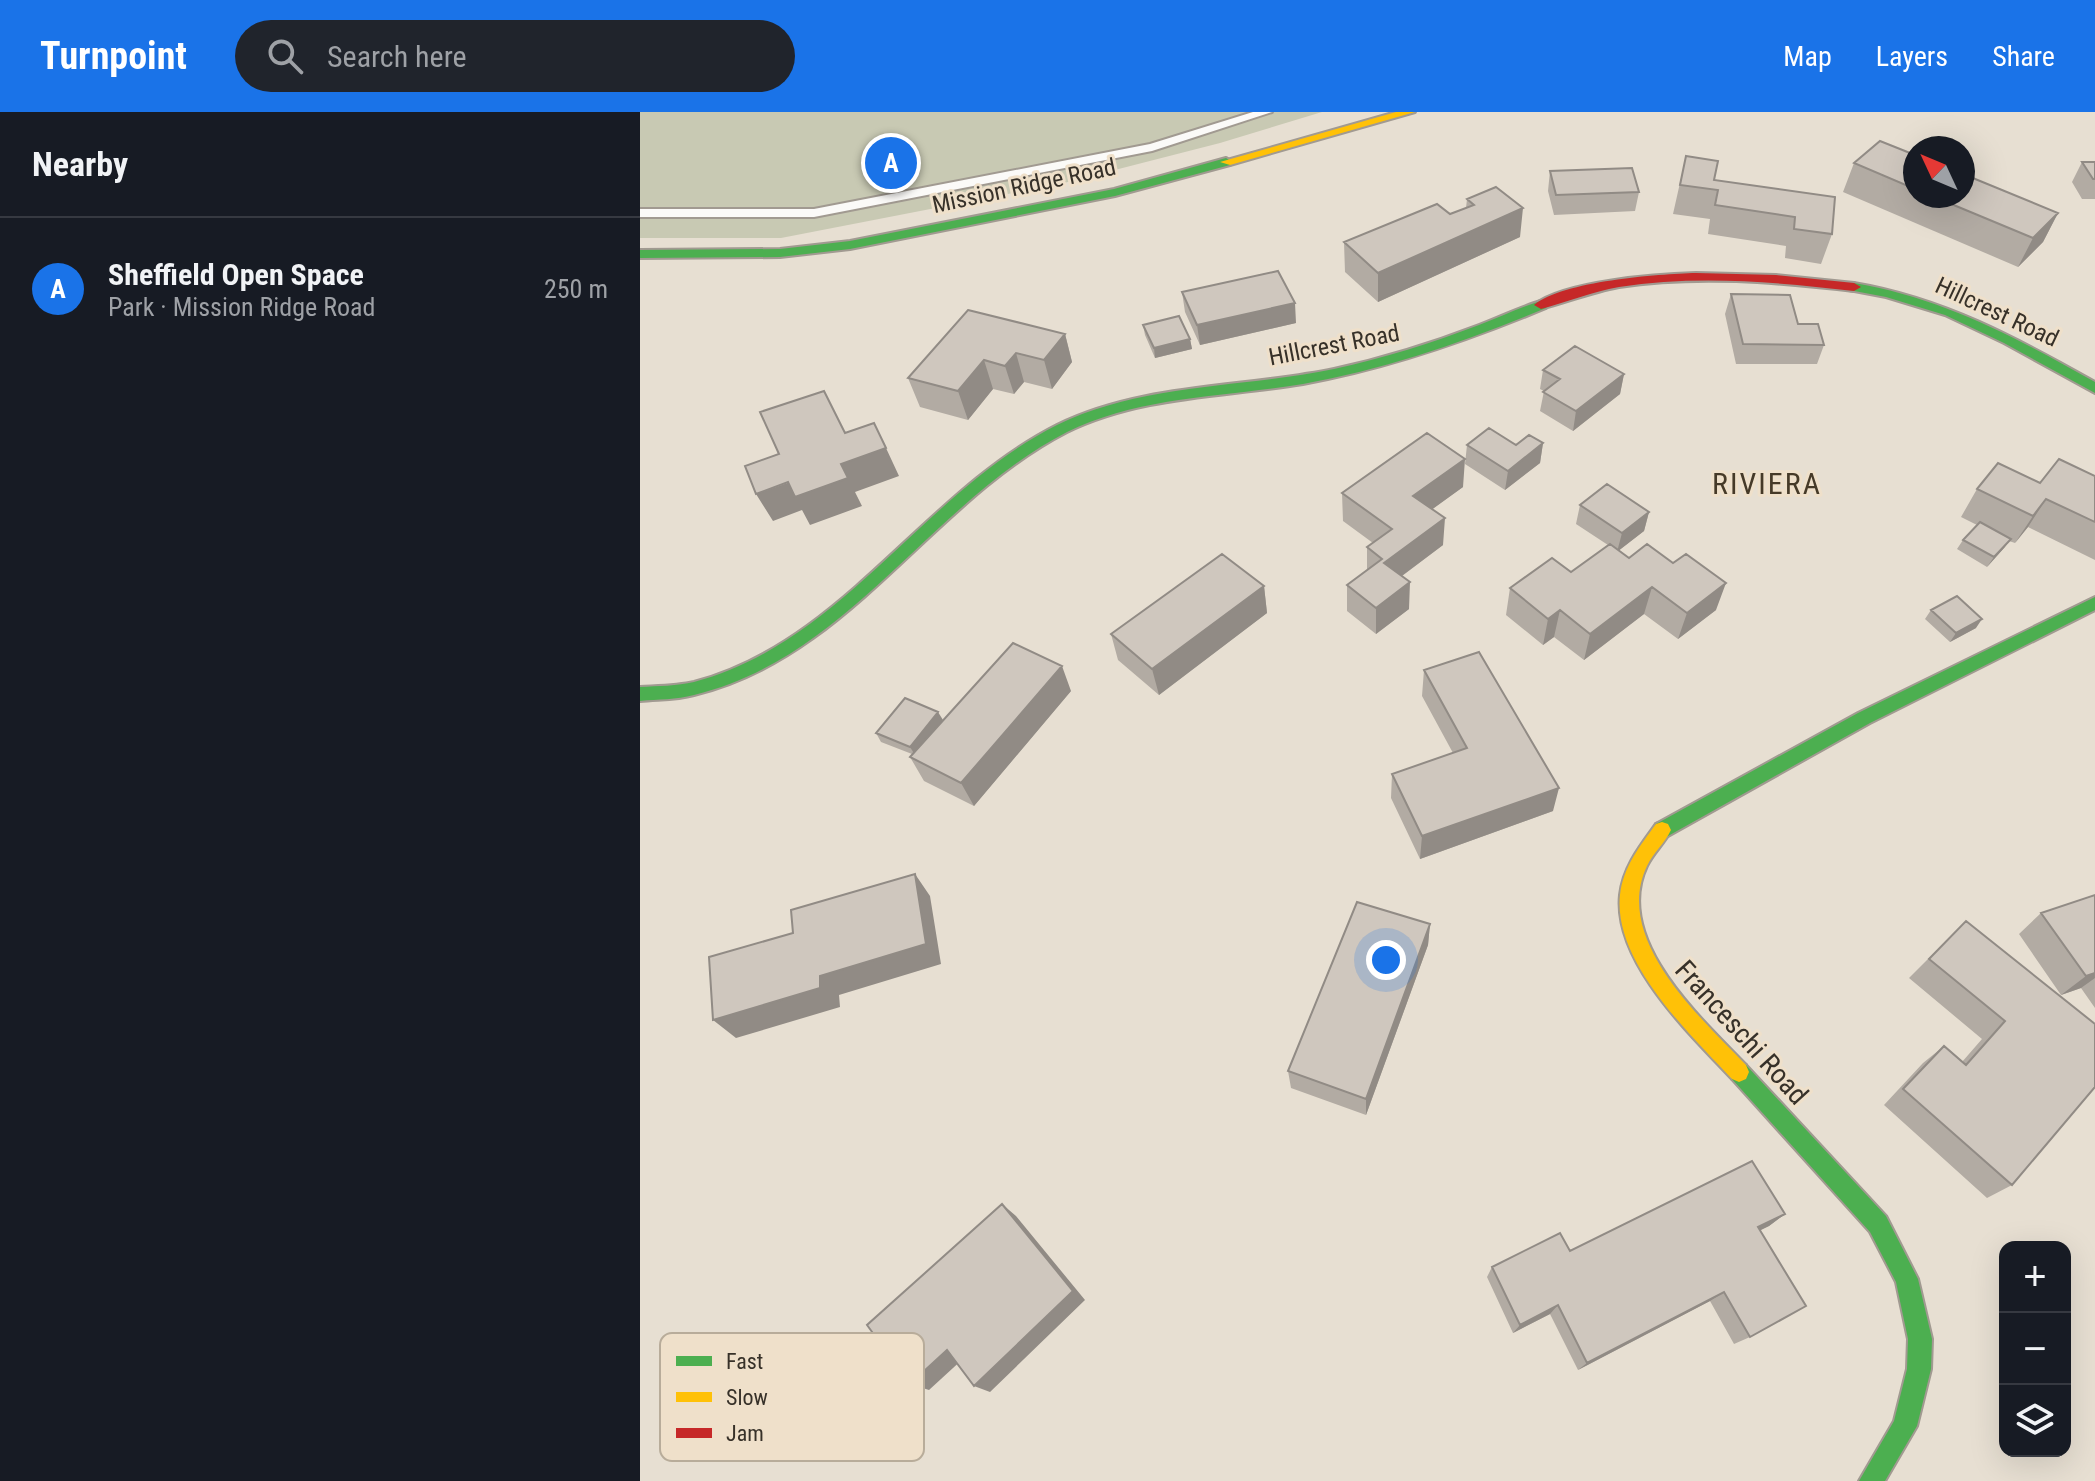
<!DOCTYPE html>
<html lang="en">
<head>
<meta charset="utf-8">
<style>
  :root { --surface:#171b24; --page:#20242c; --text:#f1f3f6; --muted:#9ea1a6; --line:#363941; --accent:#1a73e8 }
  body { margin:0; font-family:"Roboto Condensed",sans-serif; background:var(--page); color:var(--text) }
  .controls { position:absolute; right:24px; bottom:24px; display:grid; overflow:hidden; border-radius:16px; box-shadow:0 8px 32px #0002 }
  .controls button { width:72px; height:72px; display:grid; place-items:center; padding:0; border:0; border-bottom:2px solid var(--line); background:var(--surface); color:var(--text); font:40px sans-serif }
  .compass { position:absolute; left:1263px; top:24px; width:72px; height:72px; border-radius:50%; background:var(--surface); box-shadow:0 8px 32px #0002; rotate:314deg }
  .you { position:absolute; left:746px; top:848px; width:28px; height:28px; margin:-20px; border:6px solid #fff; border-radius:50%; background:#1a73e8; box-shadow:0 0 0 12px #1a73e833 }
  .badge { display:grid; place-items:center; width:52px; height:52px; border-radius:50%; background:var(--accent); color:#fff; font-size:26px; font-weight:700 }
  .pin { position:absolute; translate:-50% -50%; border:4px solid #fff; box-shadow:0 2px 8px #0006 }
  .list { margin:0; padding:0; list-style:none }
  h2 { display:flex; justify-content:space-between; align-items:center; height:104px; margin:0; padding:0 32px; font-size:34px }
  h2 small { font-size:26px; font-weight:400; color:var(--muted) }
  .list li { display:grid; grid-template-columns:52px 1fr auto; gap:24px; align-items:center; box-sizing:border-box; height:144px; padding:0 32px; border-top:2px solid var(--line) }
  .list b { display:block; font-size:30px; white-space:nowrap }
  .list p { margin:0; font-size:26px; white-space:nowrap; color:var(--muted) }
  .list em { font-size:26px; font-style:normal; color:var(--muted) }
  .icon { flex:none; width:44px; height:44px; fill:none; stroke:currentColor; stroke-width:2; stroke-linecap:round; stroke-linejoin:round }
  .map { position:relative; flex:none; width:1455px; height:1369px; overflow:hidden }
  header { display:flex; align-items:center; gap:48px; box-sizing:border-box; height:112px; padding:0 40px; background:var(--accent); color:#fff }
  header strong { font-size:38px }
  nav { display:flex; gap:44px; margin-inline-start:auto; font-size:28px }
  .search { width:560px; height:72px; background:var(--page); display:flex; align-items:center; gap:20px; box-sizing:border-box; padding:0 28px; border-radius:44px; color:var(--muted); font-size:30px }
  main { display:flex }
  aside { flex:1; background:var(--surface) }
  .map>svg:first-child { display:block }
</style>
</head>
<body>
<header>
<strong>Turnpoint</strong>
<div class="search"><svg class="icon" aria-label="search" viewBox="0 0 24 24"><circle cx="10" cy="10" r="6"/><path d="M15 15l6 6"/></svg>Search here</div>
<nav><a>Map</a><a>Layers</a><a>Share</a></nav>
</header>
<main>
<aside>
<h2>Nearby<small></small></h2>
<ul class="list">
<li><span class="badge">A</span><div><b>Sheffield Open Space</b><p>Park · Mission Ridge Road</p></div><em>250 m</em></li>
</ul>
</aside>
<div class="map">
<svg width="1455" height="1369" viewBox="0 0 1455 1369">
  <rect width="100%" height="100%" fill="#e7dfd2"/>
  <!-- green -->
  <path fill="#c8c9b3" d="M 0,0 L 682,0 L 580,31 L 424,71 L 141,126 L 0,126 Z"/>
  <g fill="none" stroke-linecap="round" stroke-linejoin="round">
    <!-- lane casing -->
    <g stroke="#a19a91" stroke-width="4">
      <path id="lane" d="M 613,0 L 632,0 L 512,39 L 174,105 L 0,105 L 0,97 L 174,97 L 510,32 Z"/>
    </g>
    <!-- fast casing -->
    <g stroke="#a19a91" stroke-width="4">
      <path id="fast" d="M 586,46 L 592,50 L 590,53 L 475,84 L 210,137 L 140,145 L 0,146 L 0,138 L 140,137 L 210,129 L 474,77 Z
        M 1214,171 C 1303,186 1377,226 1455,270 L 1455,281 L 1364,231 L 1305,203 L 1246,185 L 1209,178 L 1207,175 Z
        M 901,189 L 908,193 L 906,196 C 827,229 747,257 663,272 C 585,285 500,284 427,320 C 291,390 209,546 54,583 C 36,588 18,587 0,589 L 0,575 C 18,574 37,574 54,570 C 202,531 284,380 417,313 C 502,271 603,276 694,257 C 744,246 792,231 839,213 C 860,205 880,195 901,189 Z
        M 1455,485 L 1455,498 L 1230,611 L 1028,724 L 1022,726 L 1016,724 L 1013,718 L 1016,712 L 1218,601 Z
        M 1099,950 L 1106,953 L 1246,1104 L 1278,1167 L 1292,1227 L 1291,1257 L 1277,1314 L 1245,1369 L 1219,1369 L 1254,1309 L 1267,1257 L 1268,1227 L 1256,1170 L 1230,1120 L 1092,967 L 1089,960 L 1092,953 Z"/>
    </g>
    <!-- slow casing -->
    <g stroke="#a19a91" stroke-width="4">
      <path id="slow" d="M 756,0 L 775,0 L 590,53 L 580,50 Z
        M 1022,710 L 1028,712 L 1031,718 C 1025,731 1013,741 1007,754 C 972,827 1061,906 1106,953 L 1109,960 L 1106,967 L 1099,970 L 1092,967 C 1050,922 973,850 980,783 C 983,755 1000,734 1016,712 Z"/>
    </g>
    <!-- jam casing -->
    <g stroke="#a19a91" stroke-width="4">
      <path id="jam" d="M 1056,161 L 1136,163 L 1214,171 L 1221,175 L 1214,179 C 1136,170 1057,163 979,175 C 952,180 927,190 901,197 L 894,193 C 923,169 1018,162 1056,161 Z"/>
    </g>
    <!-- lane -->
    <use href="#lane" fill="#fbfaf8" fill-rule="evenodd"/>
    <!-- fast -->
    <use href="#fast" fill="#4caf50" fill-rule="evenodd"/>
    <!-- slow -->
    <use href="#slow" fill="#ffc107" fill-rule="evenodd"/>
    <!-- jam -->
    <use href="#jam" fill="#c62828" fill-rule="evenodd"/>
  </g>
  <!-- wall -->
  <path fill="#b2aba3" d="M 1275,43 L 1275,84 L 1323,84 L 1418,101 L 1403,130 L 1378,155 L 1203,80 L 1214,51 Z
    M 1046,44 L 1074,68 L 1195,85 L 1192,122 L 1181,152 L 1145,146 L 1146,134 L 1068,122 L 1070,107 L 1033,102 Z
    M 1442,50 L 1455,50 L 1455,87 L 1442,87 L 1432,70 Z
    M 910,59 L 999,80 L 995,99 L 914,103 L 908,79 Z
    M 827,87 L 880,125 L 738,190 L 705,160 L 704,130 L 810,102 L 826,96 Z
    M 542,180 L 656,211 L 560,233 L 545,200 Z
    M 1091,182 L 1158,212 L 1184,233 L 1177,252 L 1096,252 L 1085,202 Z
    M 503,213 L 550,227 L 552,237 L 515,246 L 505,223 Z
    M 425,222 L 432,250 L 412,277 L 384,270 L 374,282 L 353,277 L 328,308 L 280,295 L 268,266 Z
    M 903,258 L 984,262 L 980,282 L 933,319 L 900,299 L 904,279 L 900,277 Z
    M 903,331 L 900,351 L 865,378 L 825,352 L 827,333 Z
    M 1455,364 L 1455,448 L 1388,415 L 1375,431 L 1369,429 L 1364,436 L 1347,455 L 1317,437 L 1323,428 L 1337,413 L 1321,405 L 1337,377 L 1400,371 Z
    M 823,375 L 792,397 L 803,433 L 762,464 L 769,497 L 736,522 L 707,499 L 707,473 L 727,458 L 727,435 L 733,431 L 703,409 L 702,381 Z
    M 940,393 L 1009,400 L 1004,419 L 979,438 L 989,446 L 1076,498 L 1038,527 L 1004,502 L 944,548 L 914,525 L 903,533 L 866,503 L 870,476 L 931,460 L 968,433 L 936,412 Z
    M 624,474 L 627,501 L 519,583 L 478,548 L 471,522 Z
    M 1291,498 L 1336,516 L 1310,530 L 1285,507 Z
    M 784,558 L 913,699 L 780,747 L 751,686 L 752,662 L 813,641 L 782,584 Z
    M 431,579 L 334,694 L 284,669 L 270,645 L 272,642 L 241,630 L 236,621 L 303,608 Z
    M 1455,783 L 1455,896 L 1441,876 L 1421,883 L 1379,822 L 1401,801 Z
    M 1326,809 L 1455,912 L 1372,1073 L 1347,1086 L 1244,993 L 1283,951 L 1304,934 L 1322,950 L 1342,927 L 1269,866 Z
    M 790,812 L 788,833 L 726,1003 L 651,976 L 648,959 Z
    M 1145,1102 L 1129,1114 L 1120,1118 L 1110,1225 L 1094,1232 L 1070,1189 L 938,1258 L 910,1202 L 873,1221 L 847,1165 L 852,1155 L 930,1139 Z"/>
  <!-- shaded-wall -->
  <path fill="#918b85" d="M 883,96 L 880,125 L 738,190 L 738,161 Z
    M 1418,101 L 1403,130 L 1378,155 L 1393,126 Z
    M 655,191 L 656,211 L 560,233 L 557,213 Z
    M 425,222 L 432,250 L 412,277 L 404,248 Z
    M 550,227 L 552,237 L 515,246 L 514,236 Z
    M 376,241 L 384,270 L 374,282 L 365,254 Z
    M 344,248 L 353,277 L 328,308 L 318,279 Z
    M 984,262 L 980,282 L 933,319 L 936,299 Z
    M 903,331 L 900,351 L 865,378 L 868,359 Z
    M 246,336 L 259,364 L 215,380 L 222,394 L 170,413 L 162,398 L 133,409 L 116,382 Z
    M 825,347 L 823,375 L 772,412 L 773,384 Z
    M 1406,387 L 1388,415 L 1375,431 L 1393,404 Z
    M 1009,400 L 1004,419 L 977,440 L 982,421 Z
    M 805,406 L 803,433 L 743,478 L 744,451 Z
    M 1371,427 L 1364,436 L 1347,455 L 1354,445 Z
    M 770,470 L 769,497 L 736,522 L 736,496 Z
    M 1086,471 L 1076,498 L 1038,527 L 1047,501 Z
    M 624,474 L 627,501 L 519,583 L 512,557 Z
    M 1012,475 L 1004,502 L 944,548 L 950,522 Z
    M 920,498 L 914,525 L 903,533 L 908,507 Z
    M 1342,507 L 1336,516 L 1310,530 L 1316,521 Z
    M 422,554 L 431,579 L 334,694 L 321,671 Z
    M 298,600 L 303,608 L 275,643 L 270,635 Z
    M 919,676 L 913,699 L 780,747 L 782,724 Z
    M 275,762 L 290,784 L 301,852 L 199,883 L 200,895 L 96,926 L 73,908 Z
    M 790,812 L 788,833 L 726,1003 L 726,987 Z
    M 1455,861 L 1455,866 L 1441,876 L 1421,883 L 1446,864 Z
    M 362,1092 L 376,1104 L 445,1188 L 350,1280 L 334,1274 Z
    M 1145,1102 L 1129,1114 L 1103,1127 L 1118,1115 Z
    M 1084,1180 L 1070,1189 L 938,1258 L 947,1251 Z
    M 918,1193 L 910,1202 L 873,1221 L 880,1213 Z
    M 307,1238 L 325,1245 L 289,1278 L 270,1272 Z"/>
  <!-- building -->
  <path fill="#cfc7be" stroke="#918b85" stroke-width="2" d="M 1240,29 L 1275,43 L 1275,77 L 1214,51 Z
    M 1046,44 L 1078,49 L 1074,68 L 1195,85 L 1192,122 L 1154,117 L 1155,105 L 1075,93 L 1078,78 L 1040,73 Z
    M 1442,50 L 1455,50 L 1455,67 L 1453,67 Z
    M 992,56 L 999,80 L 916,83 L 910,59 Z
    M 1323,62 L 1418,101 L 1393,126 L 1292,84 L 1323,84 Z
    M 856,75 L 883,96 L 738,161 L 704,130 L 797,92 L 810,102 L 834,93 L 827,87 Z
    M 638,159 L 655,191 L 557,213 L 542,180 Z
    M 1091,182 L 1150,183 L 1158,212 L 1178,212 L 1184,233 L 1103,232 Z
    M 328,198 L 425,222 L 404,248 L 376,241 L 365,254 L 344,248 L 318,279 L 268,266 Z
    M 539,204 L 550,227 L 514,236 L 503,213 Z
    M 935,234 L 984,262 L 936,299 L 903,280 L 920,267 L 903,258 Z
    M 184,279 L 205,321 L 234,311 L 246,336 L 201,352 L 208,366 L 155,385 L 148,370 L 116,382 L 105,354 L 139,342 L 120,300 Z
    M 849,316 L 876,333 L 889,323 L 903,331 L 868,359 L 827,333 Z
    M 787,321 L 825,347 L 773,384 L 805,406 L 744,451 L 770,470 L 736,496 L 707,473 L 742,447 L 727,435 L 752,417 L 702,381 Z
    M 1419,347 L 1455,364 L 1455,410 L 1406,387 L 1393,404 L 1337,377 L 1358,351 L 1400,371 Z
    M 967,372 L 1009,400 L 982,421 L 940,393 Z
    M 1340,410 L 1371,427 L 1354,445 L 1323,428 Z
    M 970,432 L 989,446 L 1007,432 L 1033,451 L 1046,442 L 1086,471 L 1047,501 L 1012,475 L 950,522 L 920,498 L 908,507 L 870,476 L 912,446 L 931,460 Z
    M 582,442 L 624,474 L 512,557 L 471,522 Z
    M 1317,484 L 1342,507 L 1316,521 L 1291,498 Z
    M 373,531 L 422,554 L 321,671 L 270,645 Z
    M 839,540 L 919,676 L 782,724 L 752,662 L 827,636 L 784,558 Z
    M 265,586 L 298,600 L 270,635 L 236,621 Z
    M 275,762 L 286,832 L 180,864 L 180,876 L 73,908 L 69,845 L 153,821 L 151,798 Z
    M 1455,783 L 1455,861 L 1446,864 L 1401,801 Z
    M 717,790 L 790,812 L 726,987 L 648,959 Z
    M 1326,809 L 1455,912 L 1455,975 L 1372,1073 L 1263,977 L 1304,934 L 1326,953 L 1365,909 L 1289,847 Z
    M 1112,1049 L 1145,1102 L 1118,1115 L 1166,1194 L 1110,1225 L 1084,1180 L 947,1251 L 918,1193 L 880,1213 L 852,1155 L 920,1121 L 930,1139 Z
    M 362,1092 L 433,1179 L 334,1274 L 307,1238 L 270,1272 L 227,1213 Z"/>
  <g text-anchor="middle" stroke-width="6" stroke-linejoin="round" paint-order="stroke">
    <!-- far-street labels -->
    <g font-size="24" fill="#373129" stroke="#efe0ca">
      <text transform="translate(384 74) rotate(-12)" y="8">Mission Ridge Road</text>
      <text transform="translate(1357 200) rotate(25)" y="8">Hillcrest Road</text>
      <text transform="translate(694 233) rotate(-11)" y="8">Hillcrest Road</text>
    </g>
    <!-- street labels -->
    <g font-size="28" fill="#373129" stroke="#efe0ca">
      <text transform="translate(1102 920) rotate(48)" y="10">Franceschi Road</text>
    </g>
    <!-- neighbourhood labels -->
    <g font-size="30" letter-spacing="2" fill="#463a28" stroke="#efe0ca">
      <text x="1127" y="382">RIVIERA</text>
    </g>
  </g>
  <!-- legend -->
  <rect x="20" y="1221" width="264" height="128" rx="12" fill="#efe0ca" stroke="#b8ac9a" stroke-width="2"/>
  <rect x="36" y="1244" width="36" height="10" fill="#4caf50"/>
  <rect x="36" y="1280" width="36" height="10" fill="#ffc107"/>
  <rect x="36" y="1316" width="36" height="10" fill="#c62828"/>
  <g font-size="22" fill="#373129">
    <text x="86" y="1257">Fast</text>
    <text x="86" y="1293">Slow</text>
    <text x="86" y="1329">Jam</text>
  </g>
</svg>
<div class="controls">
<button>+</button>
<button>−</button>
<button><svg class="icon" aria-label="layers" viewBox="0 0 24 24"><path d="M12 4l9 5-9 5-9-5zM3 14l9 5 9-5"/></svg></button>
</div>
<svg class="compass" viewBox="-18 -18 36 36"><path d="M0-13l5 13h-10z" fill="#e53935"/><path d="M0 13l5-13h-10z" fill="#9ea1a6"/></svg>
<div class="you"></div>
<div class="pin badge" style="left:251px;top:51px">A</div>
</div>
</main>
</body>
</html>
